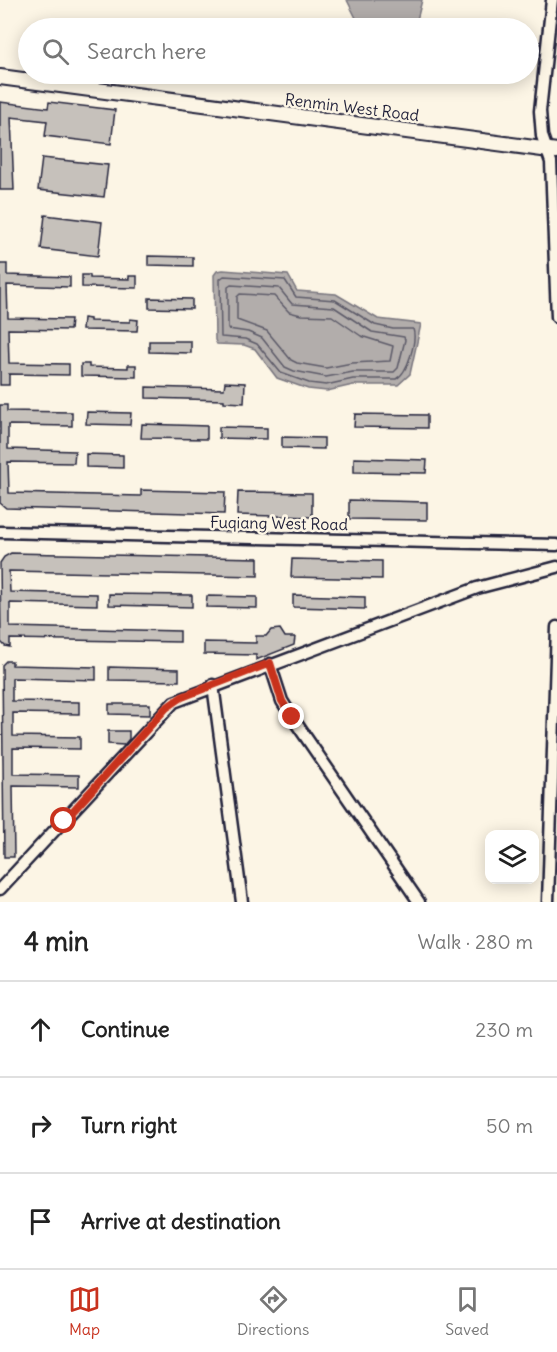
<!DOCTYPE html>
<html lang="en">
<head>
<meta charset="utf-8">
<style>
  :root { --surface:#fff; --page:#f6f6f6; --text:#222; --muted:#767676; --line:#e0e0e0; --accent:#c8321e }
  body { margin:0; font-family:Delius,sans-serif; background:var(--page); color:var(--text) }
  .controls { position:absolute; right:18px; bottom:18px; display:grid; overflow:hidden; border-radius:12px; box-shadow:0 3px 15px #0003 }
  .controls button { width:54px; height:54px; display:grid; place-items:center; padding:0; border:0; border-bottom:2px solid var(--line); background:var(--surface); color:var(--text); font:30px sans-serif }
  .stop { position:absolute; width:18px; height:18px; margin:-14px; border:4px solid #c8321e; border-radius:50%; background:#fff }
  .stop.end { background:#c8321e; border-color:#fff; box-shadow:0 2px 6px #0008 }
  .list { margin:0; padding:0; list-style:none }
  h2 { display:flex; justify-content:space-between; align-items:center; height:78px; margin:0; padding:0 24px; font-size:26px }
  h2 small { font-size:20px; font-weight:400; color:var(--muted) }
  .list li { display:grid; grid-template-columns:39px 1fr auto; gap:18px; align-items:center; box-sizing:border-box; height:96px; padding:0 24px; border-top:2px solid var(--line) }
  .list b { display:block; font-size:22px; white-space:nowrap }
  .list em { font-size:20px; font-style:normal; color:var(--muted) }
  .icon { flex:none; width:33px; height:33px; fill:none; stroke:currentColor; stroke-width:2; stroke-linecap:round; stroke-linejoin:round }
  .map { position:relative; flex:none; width:557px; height:902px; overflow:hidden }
  .search { position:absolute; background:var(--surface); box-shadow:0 3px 15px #0003; left:18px; right:18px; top:18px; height:66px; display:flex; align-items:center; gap:15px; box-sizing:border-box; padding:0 21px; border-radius:33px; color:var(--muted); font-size:22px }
  .sheet { height:366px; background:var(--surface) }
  nav { display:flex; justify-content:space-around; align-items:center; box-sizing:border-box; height:84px; border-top:2px solid var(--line); background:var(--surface); font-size:16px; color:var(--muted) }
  nav a { display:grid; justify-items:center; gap:3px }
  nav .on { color:var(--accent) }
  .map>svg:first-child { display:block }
</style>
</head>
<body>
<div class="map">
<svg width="557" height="902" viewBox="0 0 557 902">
  <rect width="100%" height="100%" fill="#fcf5e5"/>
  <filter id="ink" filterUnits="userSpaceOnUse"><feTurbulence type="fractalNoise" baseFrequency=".0167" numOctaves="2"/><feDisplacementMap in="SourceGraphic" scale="12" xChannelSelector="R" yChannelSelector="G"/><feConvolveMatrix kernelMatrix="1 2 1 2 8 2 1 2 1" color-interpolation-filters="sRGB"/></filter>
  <g filter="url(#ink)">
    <!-- water -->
    <path fill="#b2adab" stroke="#78757e" stroke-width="1.5" d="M 347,0 L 422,0 L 415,28 L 361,28 Z
      M 223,270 L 288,275 L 297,291 L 336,294 L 378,319 L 421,324 L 410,374 L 398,385 L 353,385 L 327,391 L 308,389 L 277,378 L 255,349 L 244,345 L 217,344 L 215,340 L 214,275 L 217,271 Z"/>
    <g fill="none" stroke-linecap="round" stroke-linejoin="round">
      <!-- shore -->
      <path stroke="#5c5a68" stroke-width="1.5" d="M 224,276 L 285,280 L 296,297 L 335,300 L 375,325 L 393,329 L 413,329 C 417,340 408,373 396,379 L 353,379 L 326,385 L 309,383 L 281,373 L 257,344 L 245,339 L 221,337 L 220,279 Z
        M 231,285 L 279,288 L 292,304 L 334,307 L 372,332 L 404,337 L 405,340 L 398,368 L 394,372 L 353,372 L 326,377 L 294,371 L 285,367 L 262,338 L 248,332 L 228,329 L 228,287 Z
        M 240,294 L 274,296 L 289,312 L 301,315 L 332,316 L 361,336 L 393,346 L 390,361 L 352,363 L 326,368 L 297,363 L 291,360 L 267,331 L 237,320 L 237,297 Z"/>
    </g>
    <!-- building -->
    <path fill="#c6c1bb" stroke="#22223b" stroke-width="1.5" d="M 0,102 L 48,108 L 49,102 L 115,110 L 111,144 L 45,136 L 47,121 L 11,117 L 14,190 L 0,190 Z
      M 42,158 L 108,165 L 104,197 L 38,190 Z
      M 45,215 L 102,222 L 98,256 L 41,249 Z
      M 148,256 L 193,257 L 193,266 L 148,265 Z
      M 0,264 L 7,264 L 7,275 L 70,277 L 70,287 L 7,285 L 8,318 L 71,319 L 70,330 L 8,329 L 9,363 L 69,364 L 69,375 L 9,374 L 9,385 L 0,385 Z
      M 82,275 L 90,275 L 90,278 L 129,279 L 129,276 L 137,276 L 137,288 L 82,287 Z
      M 149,298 L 192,299 L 192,309 L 149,308 Z
      M 83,318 L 90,319 L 90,321 L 130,322 L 130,319 L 138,320 L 137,331 L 82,330 Z
      M 149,341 L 191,341 L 191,353 L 149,352 Z
      M 81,364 L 89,364 L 89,367 L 128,368 L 128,365 L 136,365 L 136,377 L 81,376 Z
      M 225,382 L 245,383 L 244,403 L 224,402 L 224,400 L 146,398 L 146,387 L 224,389 Z
      M 0,405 L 7,405 L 7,411 L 72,412 L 72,426 L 8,425 L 8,449 L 75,451 L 74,463 L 8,462 L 9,493 L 141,496 L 141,490 L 225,492 L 224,514 L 6,508 L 0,503 Z
      M 87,412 L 131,413 L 130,425 L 86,424 Z
      M 355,414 L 427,415 L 427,428 L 354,427 Z
      M 142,424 L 207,426 L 207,439 L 141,438 Z
      M 219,427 L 267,428 L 267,439 L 219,438 Z
      M 282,437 L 324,438 L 324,449 L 282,448 Z
      M 86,454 L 123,455 L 123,468 L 86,467 Z
      M 354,458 L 427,460 L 426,473 L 354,472 Z
      M 238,492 L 312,493 L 312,517 L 237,515 Z
      M 349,500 L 427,502 L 427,520 L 349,519 Z
      M 11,553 L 258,558 L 258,576 L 9,571 L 10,592 L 97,594 L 97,605 L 10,603 L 10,627 L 180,631 L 180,642 L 10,639 L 10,647 L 5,646 L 1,642 L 0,563 L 4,557 Z
      M 292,559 L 382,561 L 382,579 L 291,577 Z
      M 109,594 L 192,595 L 192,607 L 109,605 Z
      M 293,595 L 365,597 L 365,609 L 293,607 Z
      M 207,596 L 257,597 L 257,608 L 206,607 Z
      M 280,629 L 285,637 L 295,637 L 294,645 L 256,660 L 256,655 L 204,654 L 204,642 L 256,643 L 256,636 L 266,636 L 271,630 Z
      M 6,661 L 12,661 L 12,665 L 96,667 L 96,680 L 12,678 L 12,701 L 79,702 L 79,714 L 13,713 L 13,736 L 80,737 L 80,749 L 13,748 L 13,774 L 79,775 L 79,787 L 13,786 L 14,857 L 4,857 L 2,665 Z
      M 109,667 L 179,669 L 179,681 L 109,680 Z
      M 109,704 L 150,704 L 150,715 L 109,714 Z
      M 108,731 L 129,731 L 129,739 L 124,745 L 108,744 Z"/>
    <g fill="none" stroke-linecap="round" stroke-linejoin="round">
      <!-- minor casing -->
      <g stroke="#22223b" stroke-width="15">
        <path id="minor" d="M 552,0 L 540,111 L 542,136 L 551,162 L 557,317
          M 0,532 L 557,545
          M 270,664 L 282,701 L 292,717 L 419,902
          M 213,685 L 242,902
          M 0,889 L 174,702 L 477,588 L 557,567
          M 548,902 L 557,627"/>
      </g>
      <!-- major casing -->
      <g stroke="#22223b" stroke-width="18">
        <path id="major" d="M 0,77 L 557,151"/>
      </g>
      <!-- minor -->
      <use href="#minor" stroke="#fcf5e5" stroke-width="10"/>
      <!-- major -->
      <use href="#major" stroke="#fcf5e5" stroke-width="14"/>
    </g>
  </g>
  <g fill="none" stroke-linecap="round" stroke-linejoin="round" filter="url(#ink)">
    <!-- route -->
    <path stroke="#c8321e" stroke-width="8" d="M 64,821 L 166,708 L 182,697 L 270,663 L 282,701 L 292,717"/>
  </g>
  <g text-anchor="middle" stroke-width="5" stroke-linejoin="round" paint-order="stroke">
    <!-- street labels -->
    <g font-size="16" fill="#22223b" stroke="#fcf5e5">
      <text transform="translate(352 107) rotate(7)" y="6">Renmin West Road</text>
      <text transform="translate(279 523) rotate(1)" y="6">Fuqiang West Road</text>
    </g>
  </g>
</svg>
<div class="controls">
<button><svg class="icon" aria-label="layers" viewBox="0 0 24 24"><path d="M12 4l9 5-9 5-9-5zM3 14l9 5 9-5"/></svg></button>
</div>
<div class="stop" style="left:64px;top:821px"></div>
<div class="stop end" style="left:292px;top:717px"></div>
<div class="search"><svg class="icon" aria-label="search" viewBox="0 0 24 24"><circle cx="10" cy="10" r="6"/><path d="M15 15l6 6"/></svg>Search here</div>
</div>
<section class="sheet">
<h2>4 min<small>Walk · 280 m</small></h2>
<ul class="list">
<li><svg class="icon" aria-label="ahead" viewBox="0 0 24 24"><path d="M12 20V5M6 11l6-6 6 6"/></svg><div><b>Continue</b></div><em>230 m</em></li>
<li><svg class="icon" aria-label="right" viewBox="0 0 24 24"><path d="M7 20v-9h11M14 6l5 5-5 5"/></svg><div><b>Turn right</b></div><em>50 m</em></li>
<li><svg class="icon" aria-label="arrive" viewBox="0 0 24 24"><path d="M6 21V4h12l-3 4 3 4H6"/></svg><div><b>Arrive at destination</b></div></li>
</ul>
</section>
<nav>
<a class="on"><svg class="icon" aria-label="map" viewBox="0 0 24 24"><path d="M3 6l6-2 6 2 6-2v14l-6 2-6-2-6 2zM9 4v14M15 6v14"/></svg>Map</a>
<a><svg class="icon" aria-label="directions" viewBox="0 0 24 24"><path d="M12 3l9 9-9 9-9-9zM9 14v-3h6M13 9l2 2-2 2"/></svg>Directions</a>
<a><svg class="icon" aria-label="saved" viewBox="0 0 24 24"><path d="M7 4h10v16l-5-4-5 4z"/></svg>Saved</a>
</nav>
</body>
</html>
